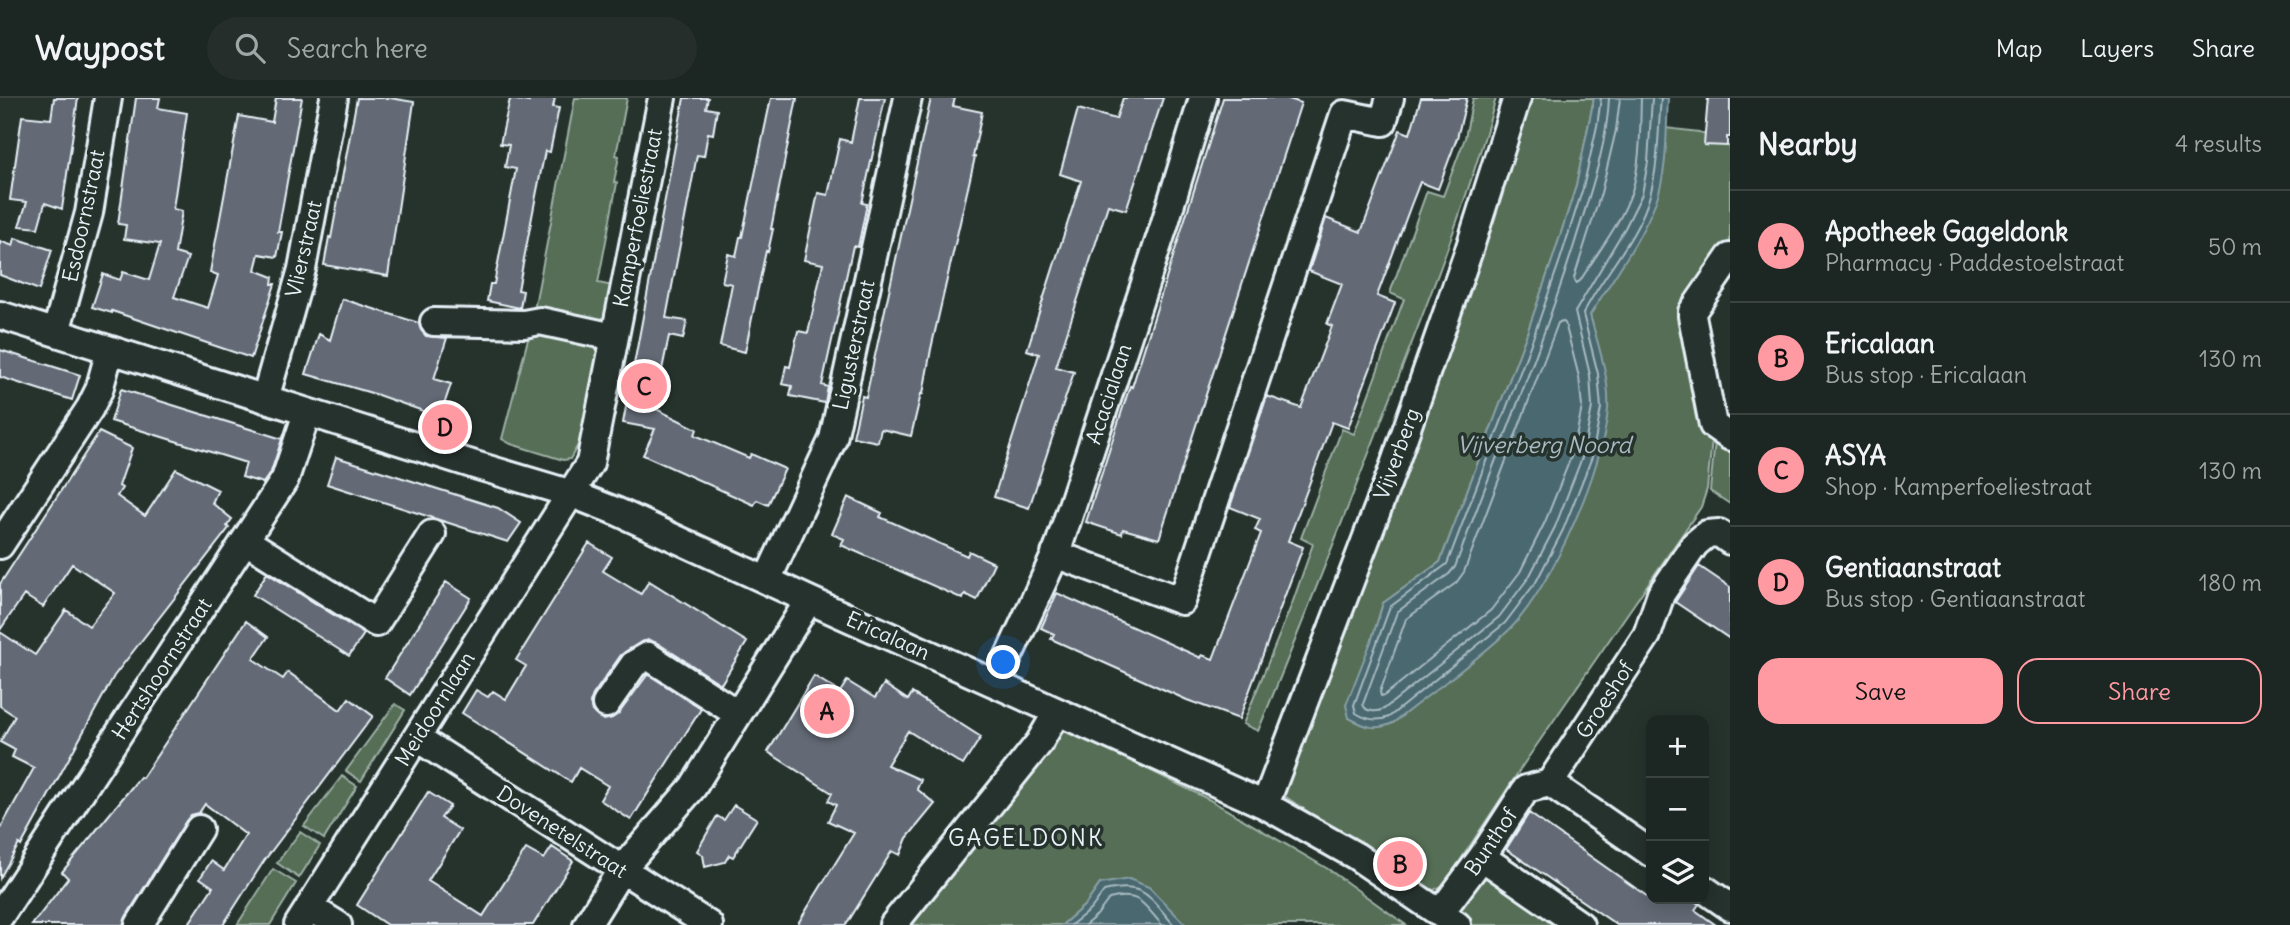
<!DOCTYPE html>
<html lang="en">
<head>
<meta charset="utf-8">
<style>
  :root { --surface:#1c2622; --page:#252e2a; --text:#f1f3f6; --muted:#a0a5a5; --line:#3a4340; --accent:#ff9aa2 }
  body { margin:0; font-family:Delius,sans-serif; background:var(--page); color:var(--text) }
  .controls { position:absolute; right:21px; bottom:21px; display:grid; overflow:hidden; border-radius:14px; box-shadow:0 4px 18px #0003 }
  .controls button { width:63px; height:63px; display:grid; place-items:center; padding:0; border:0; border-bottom:2px solid var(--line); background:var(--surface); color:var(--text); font:35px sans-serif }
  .you { position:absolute; left:1004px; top:565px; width:24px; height:24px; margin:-18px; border:5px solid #fff; border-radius:50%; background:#1a73e8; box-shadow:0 0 0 10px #1a73e833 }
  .badge { display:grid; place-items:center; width:46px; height:46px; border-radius:50%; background:var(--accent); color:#111; font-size:23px; font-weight:700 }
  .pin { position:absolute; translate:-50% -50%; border:4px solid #fff; box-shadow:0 2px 7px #0006 }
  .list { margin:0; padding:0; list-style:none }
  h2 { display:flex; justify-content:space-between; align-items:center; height:91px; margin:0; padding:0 28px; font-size:30px }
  h2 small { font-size:23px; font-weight:400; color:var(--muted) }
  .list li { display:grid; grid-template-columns:46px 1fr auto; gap:21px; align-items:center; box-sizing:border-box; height:112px; padding:0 28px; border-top:2px solid var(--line) }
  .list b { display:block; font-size:26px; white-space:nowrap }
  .list p { margin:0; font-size:23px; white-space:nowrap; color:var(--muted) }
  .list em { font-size:23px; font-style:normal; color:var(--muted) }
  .actions { display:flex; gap:14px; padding:21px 28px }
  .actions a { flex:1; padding:16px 0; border:2px solid var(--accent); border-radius:21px; text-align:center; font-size:24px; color:var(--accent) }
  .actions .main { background:var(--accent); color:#111 }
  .icon { flex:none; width:38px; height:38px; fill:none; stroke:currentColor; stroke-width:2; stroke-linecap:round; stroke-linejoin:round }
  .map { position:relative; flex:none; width:1730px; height:827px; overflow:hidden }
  header { display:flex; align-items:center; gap:42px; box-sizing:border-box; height:98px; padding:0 35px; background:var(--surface); border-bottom:2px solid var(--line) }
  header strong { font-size:33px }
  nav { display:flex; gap:38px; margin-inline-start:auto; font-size:24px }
  .search { width:490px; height:63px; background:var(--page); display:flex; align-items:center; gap:18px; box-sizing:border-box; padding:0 24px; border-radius:38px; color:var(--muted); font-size:26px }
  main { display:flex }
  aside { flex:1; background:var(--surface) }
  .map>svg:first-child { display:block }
</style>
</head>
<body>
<header>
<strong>Waypost</strong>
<div class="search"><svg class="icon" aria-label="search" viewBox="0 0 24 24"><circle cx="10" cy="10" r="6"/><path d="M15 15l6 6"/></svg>Search here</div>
<nav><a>Map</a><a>Layers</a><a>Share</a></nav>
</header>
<main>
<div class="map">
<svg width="1730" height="827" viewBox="0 0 1730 827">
  <rect width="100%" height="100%" fill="#26332d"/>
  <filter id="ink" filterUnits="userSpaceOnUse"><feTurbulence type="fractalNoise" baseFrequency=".0143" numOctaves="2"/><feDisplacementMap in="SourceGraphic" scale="14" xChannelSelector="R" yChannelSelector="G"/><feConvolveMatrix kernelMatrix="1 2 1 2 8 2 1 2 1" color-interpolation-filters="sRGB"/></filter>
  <g filter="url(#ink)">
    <!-- green -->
    <path fill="#556e55" stroke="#9eb0a6" stroke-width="2" d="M 575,0 L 627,0 L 616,57 L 619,58 L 614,84 L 617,85 L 598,185 L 618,189 L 607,222 L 602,224 L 534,212 Z
      M 1473,0 L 1496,0 C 1466,108 1425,212 1384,316 C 1343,422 1302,528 1258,633 L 1243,626 L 1292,506 L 1313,446 L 1301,440 L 1342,331 L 1354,336 L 1404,201 L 1390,195 L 1427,93 L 1443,98 L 1465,40 Z
      M 1529,0 L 1594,0 L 1576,88 L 1553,160 L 1526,238 L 1440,464 L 1383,505 L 1372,541 L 1393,625 L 1510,530 L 1605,275 L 1590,217 L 1639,137 L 1664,66 L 1666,30 L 1699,34 L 1730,49 L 1730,146 L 1683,219 L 1691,292 L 1696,320 L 1713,331 L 1707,391 L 1701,409 L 1523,667 L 1444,787 L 1428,795 L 1286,699 L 1278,686 L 1502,99 Z
      M 538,233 L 605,246 L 587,331 L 570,361 L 563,362 L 511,346 L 502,341 L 528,241 Z
      M 1716,332 L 1730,342 L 1730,406 L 1710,393 Z
      M 395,606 L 405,612 L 361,683 L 346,673 Z
      M 1060,628 L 1208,701 L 1328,771 L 1406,827 L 1186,827 L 1100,786 L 1086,806 L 1062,827 L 905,827 Z
      M 342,678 L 357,688 L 324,741 L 304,728 Z
      M 300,734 L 320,747 L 299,780 L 277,765 Z
      M 273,771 L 296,785 L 270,827 L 237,827 Z
      M 1485,771 L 1574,827 L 1471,827 L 1453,814 Z"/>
    <!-- water -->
    <path fill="#4a6870" stroke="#899fa6" stroke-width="2" d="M 1594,0 L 1668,0 C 1666,33 1668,72 1656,103 C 1640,144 1613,180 1590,217 C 1598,247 1610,280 1608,311 C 1604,369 1551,491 1509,532 C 1473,566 1431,594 1393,625 C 1375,633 1366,629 1349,620 L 1346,607 L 1372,541 L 1383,505 L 1440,464 L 1526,238 L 1553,160 L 1576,88 Z
      M 1129,781 L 1149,789 L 1186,827 L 1062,827 L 1086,806 L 1100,786 Z"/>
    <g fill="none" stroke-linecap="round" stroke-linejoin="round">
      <!-- shore -->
      <path stroke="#a9bac2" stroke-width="2" d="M 1601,0 L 1597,28 L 1583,90 L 1560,162 L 1533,240 L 1447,466 L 1390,509 L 1354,607 L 1356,615 C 1367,622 1377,624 1389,619 L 1505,525 L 1536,484 L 1563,432 L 1592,359 L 1601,310 L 1598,276 L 1583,216 C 1603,176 1638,141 1650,97 C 1659,66 1658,32 1661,0
        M 1609,0 C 1607,49 1589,98 1575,144 C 1540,254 1495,361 1455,469 L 1449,476 L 1397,514 L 1363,606 C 1365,615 1378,614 1384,611 L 1499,519 L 1529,479 L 1555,429 L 1583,357 L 1592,309 L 1590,277 L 1575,214 L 1625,130 L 1642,96 L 1648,64 L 1652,0
        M 1620,0 L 1616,32 L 1601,95 L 1574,180 L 1576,185 L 1580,183 C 1598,154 1621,125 1632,93 C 1641,63 1640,30 1641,0
        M 1562,223 L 1565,225 L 1579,279 L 1582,309 L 1573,354 L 1545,424 L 1520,474 L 1491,512 L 1385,597 L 1381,598 L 1380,594 L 1406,521 L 1456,485 L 1464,474 L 1558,225 Z
        M 1071,827 L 1091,811 L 1104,793 C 1145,783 1149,799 1174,827
        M 1085,827 L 1097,817 L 1109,801 C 1140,793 1143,806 1162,827"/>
    </g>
    <!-- building -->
    <path fill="#646a75" stroke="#e8f1f8" stroke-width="2" d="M 54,0 L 78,0 L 62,111 L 45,105 L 38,130 L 19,128 L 27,104 L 10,102 L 22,18 L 51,21 Z
      M 136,0 L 160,0 L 158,10 L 187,15 L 173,111 L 182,113 L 175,155 L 188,159 L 174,199 L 208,210 L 218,177 L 210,174 L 239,18 L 272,24 L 276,0 L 302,0 L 278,134 L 282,134 L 277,159 L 259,156 L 255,172 L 273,179 L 272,186 L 275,186 L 251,260 L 112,213 L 112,215 L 92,209 L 103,176 L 120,182 L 123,174 L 149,182 L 160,146 L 124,141 L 126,127 L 118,126 Z
      M 357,0 L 390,0 L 414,4 L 388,178 L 324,167 L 329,139 L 331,140 Z
      M 530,0 L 555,0 L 553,9 L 559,10 L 550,54 L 545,53 L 536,98 L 518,192 L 523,193 L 520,210 L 487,203 L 490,186 L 494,186 L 516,71 L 505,69 L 509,47 L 500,46 L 510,1 L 529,4 Z
      M 684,0 L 708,0 L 706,10 L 717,12 L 713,36 L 708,35 L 704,58 L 697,57 L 666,220 L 687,223 L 683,241 L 669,238 L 654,310 L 697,331 L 695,337 L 749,360 L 751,356 L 785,371 L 768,407 L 757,402 L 754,407 L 643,357 L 655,331 L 623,325 Z
      M 771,0 L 797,0 L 771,131 L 773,131 L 768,154 L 766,153 L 764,162 L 745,254 L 720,248 L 732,186 L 722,184 L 728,156 L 736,158 L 740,139 L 742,139 Z
      M 860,0 L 885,0 L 862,105 L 867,106 L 858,149 L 853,148 L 822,287 L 828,289 L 825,305 L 790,298 L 792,288 L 782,286 L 786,268 L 790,269 L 798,233 L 808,235 L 823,166 L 804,162 L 818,95 L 828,97 L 840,41 L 851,44 Z
      M 931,0 L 955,0 L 953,8 L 982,14 L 973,59 L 975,59 L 931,251 L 923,296 L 921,296 L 911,338 L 881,331 L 878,344 L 853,339 L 862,298 L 866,299 Z
      M 1123,0 L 1163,0 L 1126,112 L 1108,107 L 1056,269 L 1074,274 L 1029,410 L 994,399 L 1039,256 L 1027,252 L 1081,83 L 1060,76 L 1078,11 L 1116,21 Z
      M 1223,0 L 1286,0 L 1301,5 L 1159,441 L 1123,431 L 1122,436 L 1086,424 L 1130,288 L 1132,289 Z
      M 1421,0 L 1467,0 L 1457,40 L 1438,91 L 1420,84 L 1411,107 L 1377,198 L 1395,205 L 1348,330 L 1332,324 L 1307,392 L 1288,443 L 1303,449 L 1239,621 L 1187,602 L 1051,541 L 1054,536 L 1041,530 L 1057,495 L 1201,560 L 1202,557 L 1213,561 L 1261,435 L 1255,432 L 1260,421 L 1230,409 L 1267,298 L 1301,310 L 1332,228 L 1327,226 L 1342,186 L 1309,173 L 1326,120 L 1361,134 L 1400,32 L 1410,36 Z
      M 1708,0 L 1730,0 L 1730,39 L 1727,39 L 1727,48 L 1704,47 Z
      M 15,140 L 52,152 L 39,192 L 0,177 L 0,143 L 13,148 Z
      M 342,201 L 419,225 L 421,232 L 426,238 L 447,240 L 434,281 L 451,286 L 440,319 L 375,296 L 306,276 L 319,236 L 330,242 Z
      M 0,252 L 80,277 L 72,302 L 0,279 Z
      M 121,291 L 282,341 L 271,374 L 263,385 L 242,379 L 246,365 L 111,323 Z
      M 99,334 L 132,350 L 119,388 L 122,390 L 117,398 L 145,418 L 176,371 L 218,392 L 212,405 L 232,421 L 227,428 L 229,430 L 114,578 L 21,748 L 19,746 L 0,780 L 0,731 L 34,670 L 12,659 L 15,652 L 0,644 L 15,618 L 0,608 L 0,534 L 35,557 L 66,512 L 89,528 L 115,495 L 72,466 L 43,509 L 24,497 L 0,532 L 0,486 Z
      M 336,359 L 498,410 L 521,425 L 508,444 L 327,386 Z
      M 848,399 L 882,415 L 880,419 L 967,458 L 969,453 L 994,465 L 977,502 L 965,496 L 963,501 L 841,447 L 844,441 L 832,436 Z
      M 589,445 L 612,459 L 603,473 L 641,496 L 649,483 L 747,544 L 721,586 L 657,545 L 649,542 L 641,544 L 621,557 L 593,597 L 590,605 L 592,613 L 598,619 L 604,622 L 612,620 L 619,615 L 648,576 L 701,611 L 631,722 L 600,702 L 608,688 L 579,670 L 571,684 L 462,615 L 476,592 L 488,599 L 493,593 L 506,601 L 526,568 L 516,562 Z
      M 1699,468 L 1730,489 L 1730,541 L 1675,504 Z
      M 267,475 L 364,536 L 349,558 L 253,497 Z
      M 446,484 L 471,500 L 410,597 L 385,580 Z
      M 246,523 L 268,539 L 253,561 L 283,581 L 288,574 L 340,612 L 349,600 L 373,618 L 264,763 L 223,827 L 188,827 L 213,789 L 200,780 L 206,771 L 211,763 L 224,772 L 246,737 L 205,706 L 199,715 L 191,717 L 186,723 L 126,819 L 123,827 L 32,827 L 68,780 L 62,774 L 140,679 L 142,680 Z
      M 814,578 L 840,594 L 847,583 L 875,600 L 884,586 L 908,602 L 912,595 L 981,639 L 963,667 L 908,633 L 887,667 L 921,682 L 917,691 L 935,706 L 907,740 L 900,757 L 892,753 L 846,827 L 797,827 L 854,735 L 828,723 L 836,707 L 828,703 L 832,695 L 768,654 Z
      M 428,694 L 450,708 L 441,720 L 460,732 L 428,783 L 483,818 L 526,751 L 544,761 L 552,749 L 573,763 L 533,827 L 387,827 L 357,807 Z
      M 734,707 L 757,721 L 733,759 L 729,757 L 725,764 L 705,769 L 703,757 L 697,753 L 717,718 L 724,722 Z
      M 1529,715 L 1651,801 L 1692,801 L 1699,806 L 1695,812 L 1716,827 L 1617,827 L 1506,751 Z"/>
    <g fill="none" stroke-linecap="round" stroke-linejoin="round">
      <!-- minor casing -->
      <g stroke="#e8f1f8" stroke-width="32">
        <path id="minor" d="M 1730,159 L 1692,214 L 1692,218 L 1713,327 L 1730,339
          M 0,217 L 478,368 L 572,396 L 618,414 L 809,502 L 1265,707 L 1356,758 L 1457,827
          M 434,224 L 524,226 L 540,223 L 614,239
          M 56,234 L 89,115 L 108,0
          M 265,301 L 302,171 L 334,0
          M 246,443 L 376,525 L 432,436
          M 0,447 L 90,310 L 99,292 L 110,252
          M 1055,456 L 1182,503 L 1344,16 L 1383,24 L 1390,0
          M 767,482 L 833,341 L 908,0
          M 996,586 L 1057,453 L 1164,128 L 1203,0
          M 606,606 L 634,566 L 648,558 L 738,616
          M 417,640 L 709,827
          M 1265,707 L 1392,373 L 1469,152 L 1517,0
          M 1651,755 L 1550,685 L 1647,537 L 1661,496 L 1695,446 L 1707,436 L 1719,435 L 1730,443
          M 1482,759 L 1580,827
          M 1704,791 L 1730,809
          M 309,809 L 338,827
          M 1440,815 L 1482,759 L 1526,691 L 1550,685
          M 0,818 L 285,381 L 307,315
          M 139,827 L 199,731
          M 298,827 L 590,365 L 662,0
          M 587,827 L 621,772 L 693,689 L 809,502
          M 893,827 L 1039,645 L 1057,614"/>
      </g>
      <!-- minor -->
      <use href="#minor" stroke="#26332d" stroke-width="26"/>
    </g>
  </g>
  <g text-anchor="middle" stroke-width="7" stroke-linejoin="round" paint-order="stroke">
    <!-- street labels -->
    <g font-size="21" fill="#e8f1f8" stroke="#26332d">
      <text transform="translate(84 118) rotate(-78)" y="7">Esdoornstraat</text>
      <text transform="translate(638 120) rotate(-79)" y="7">Kamperfoeliestraat</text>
      <text transform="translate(304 151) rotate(-77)" y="7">Vlierstraat</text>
      <text transform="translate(854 247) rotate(-78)" y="7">Ligusterstraat</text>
      <text transform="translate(1109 296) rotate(-72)" y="7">Acacialaan</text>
      <text transform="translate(1397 356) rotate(-70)" y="7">Vijverberg</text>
      <text transform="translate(888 538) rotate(24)" y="7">Ericalaan</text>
      <text transform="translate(162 571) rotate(-57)" y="7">Hertshoornstraat</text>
      <text transform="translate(1605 602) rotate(-57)" y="7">Groeshof</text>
      <text transform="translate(435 611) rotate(-58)" y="7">Meidoornlaan</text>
      <text transform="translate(562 734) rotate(33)" y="7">Dovenetelstraat</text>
      <text transform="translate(1491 744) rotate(-56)" y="7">Bunthof</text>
    </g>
    <!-- water labels -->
    <g font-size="23" font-style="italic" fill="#a9bac2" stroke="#26332d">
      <text x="1544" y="355">Vijverberg Noord</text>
    </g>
    <!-- neighbourhood labels -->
    <g font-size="23" letter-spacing="2" fill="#e8f1f8" stroke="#26332d">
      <text x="1026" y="748">GAGELDONK</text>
    </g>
  </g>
</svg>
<div class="controls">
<button>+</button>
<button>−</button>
<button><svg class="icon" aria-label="layers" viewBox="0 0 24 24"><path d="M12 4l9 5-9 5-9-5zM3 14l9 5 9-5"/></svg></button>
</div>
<div class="you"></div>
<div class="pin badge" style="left:827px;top:613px">A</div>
<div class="pin badge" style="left:1400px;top:766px">B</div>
<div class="pin badge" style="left:644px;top:288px">C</div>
<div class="pin badge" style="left:445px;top:329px">D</div>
</div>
<aside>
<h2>Nearby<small>4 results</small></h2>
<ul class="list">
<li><span class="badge">A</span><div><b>Apotheek Gageldonk</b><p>Pharmacy · Paddestoelstraat</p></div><em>50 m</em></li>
<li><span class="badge">B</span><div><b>Ericalaan</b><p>Bus stop · Ericalaan</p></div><em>130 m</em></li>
<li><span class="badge">C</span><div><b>ASYA</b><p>Shop · Kamperfoeliestraat</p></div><em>130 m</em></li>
<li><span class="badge">D</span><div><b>Gentiaanstraat</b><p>Bus stop · Gentiaanstraat</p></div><em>180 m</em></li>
</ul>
<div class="actions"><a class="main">Save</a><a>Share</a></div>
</aside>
</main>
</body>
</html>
